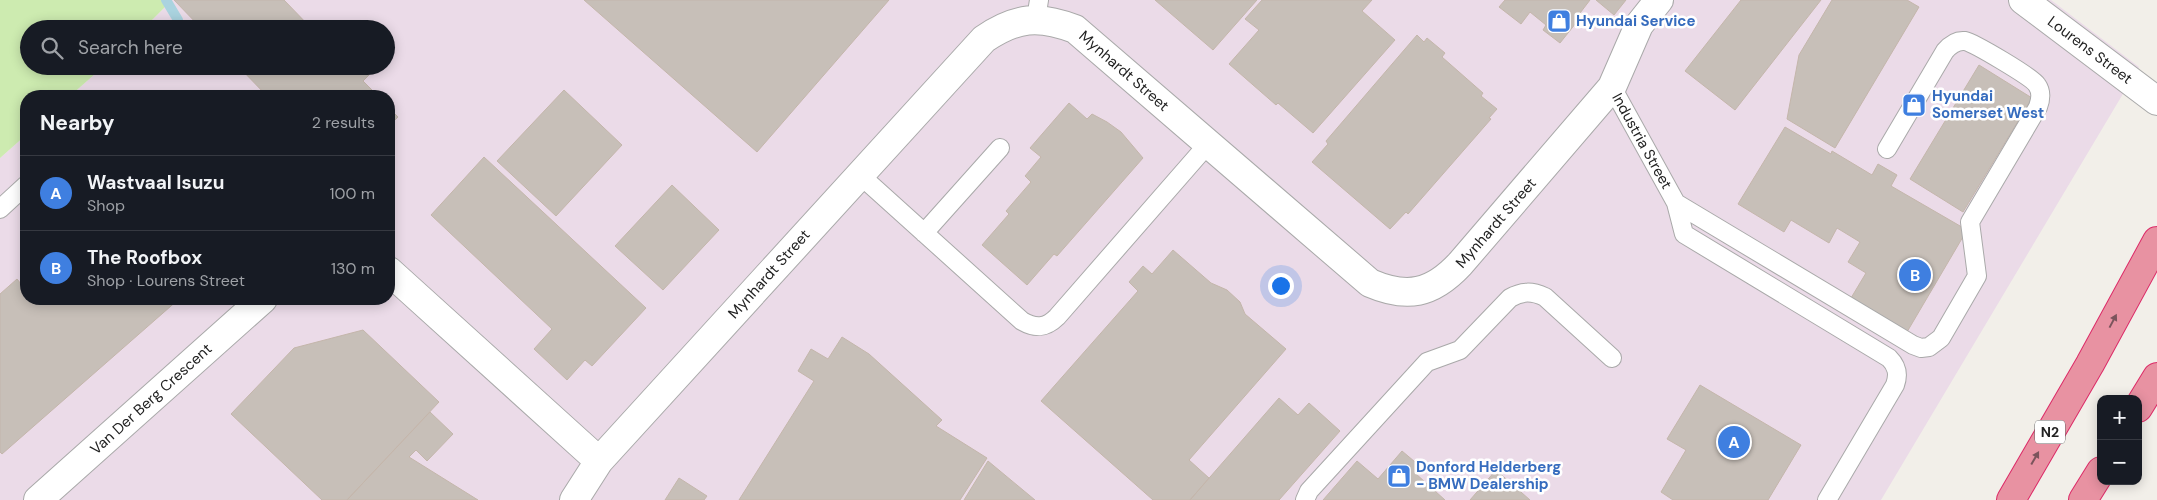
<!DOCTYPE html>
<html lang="en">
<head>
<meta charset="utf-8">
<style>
  :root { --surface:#171b24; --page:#242831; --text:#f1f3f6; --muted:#9ea1a6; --line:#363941; --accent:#0b8043 }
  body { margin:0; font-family:"DM Sans",sans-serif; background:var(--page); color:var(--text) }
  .controls { position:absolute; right:15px; bottom:15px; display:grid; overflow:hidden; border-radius:10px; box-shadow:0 2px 12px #0003 }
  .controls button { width:45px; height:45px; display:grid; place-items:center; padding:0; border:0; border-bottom:1px solid var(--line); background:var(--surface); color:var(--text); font:25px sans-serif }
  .you { position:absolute; left:1280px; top:285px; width:18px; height:18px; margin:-12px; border:4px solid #fff; border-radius:50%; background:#1a73e8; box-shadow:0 0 0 8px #1a73e833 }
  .badge { display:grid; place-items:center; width:32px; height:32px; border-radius:50%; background:var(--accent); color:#fff; font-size:16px; font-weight:700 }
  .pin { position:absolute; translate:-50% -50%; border:2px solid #fff; box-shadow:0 1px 5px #0006 }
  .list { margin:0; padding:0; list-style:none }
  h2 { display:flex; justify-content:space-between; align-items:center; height:65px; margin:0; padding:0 20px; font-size:21px }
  h2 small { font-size:16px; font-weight:400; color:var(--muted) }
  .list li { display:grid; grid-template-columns:32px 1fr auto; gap:15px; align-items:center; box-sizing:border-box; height:75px; padding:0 20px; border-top:1px solid var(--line) }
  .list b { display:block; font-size:19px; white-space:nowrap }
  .list p { margin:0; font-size:16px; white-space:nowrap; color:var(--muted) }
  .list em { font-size:16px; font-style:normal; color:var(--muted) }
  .icon { flex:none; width:28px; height:28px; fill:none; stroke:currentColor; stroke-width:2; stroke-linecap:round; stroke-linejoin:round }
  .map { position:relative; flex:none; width:2157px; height:500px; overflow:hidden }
  .search { position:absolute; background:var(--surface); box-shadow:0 2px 12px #0003; left:20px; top:20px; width:375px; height:55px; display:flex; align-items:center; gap:12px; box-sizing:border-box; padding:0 18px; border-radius:28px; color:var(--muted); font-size:19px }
  .panel { position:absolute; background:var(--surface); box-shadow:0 2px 12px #0003; left:20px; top:90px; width:375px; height:215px; border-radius:20px }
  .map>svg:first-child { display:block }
</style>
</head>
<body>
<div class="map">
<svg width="2157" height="500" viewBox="0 0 2157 500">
  <rect width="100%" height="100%" fill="#f2efe9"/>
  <!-- industrial -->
  <path fill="#ebdbe8" d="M 172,0 L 2051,0 L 2139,67 L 1881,500 L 0,500 L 0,158 L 26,135 L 26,299 L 389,299 L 389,96 L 70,96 L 104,66 L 386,66 L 386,29 L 143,29 Z"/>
  <!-- grass -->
  <path fill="#cdebb0" d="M 0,0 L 172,0 L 143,29 L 29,29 L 29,66 L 104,66 L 70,96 L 26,96 L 26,135 L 0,158 Z"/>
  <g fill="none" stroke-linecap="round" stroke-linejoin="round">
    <!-- stream -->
    <path stroke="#aad3df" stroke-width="10" d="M 166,0 L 178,20"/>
  </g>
  <!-- building -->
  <path fill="#c7bfb8" stroke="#c4b6ab" d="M 174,0 L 284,0 L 312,29 L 202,29 Z
    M 584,0 L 889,0 L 757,152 Z
    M 1155,0 L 1257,0 L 1213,50 Z
    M 1262,0 L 1372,0 L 1362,11 L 1395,40 L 1313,133 L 1278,103 L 1276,105 L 1229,64 L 1259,30 L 1245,19 Z
    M 1505,0 L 1590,0 L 1577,17 L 1580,18 L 1560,43 L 1543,30 L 1546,25 L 1530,12 L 1521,24 L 1499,7 Z
    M 1596,0 L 1626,0 L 1614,15 Z
    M 1741,0 L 1821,0 L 1735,110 L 1685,71 Z
    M 1832,0 L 1907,0 L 1919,7 L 1835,148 L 1787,119 L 1799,55 Z
    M 1417,35 L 1424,42 L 1427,38 L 1445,53 L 1442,57 L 1483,93 L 1481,96 L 1497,109 L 1489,118 L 1491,119 L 1408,214 L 1406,212 L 1390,229 L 1312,162 L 1328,144 L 1326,141 Z
    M 1979,65 L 2032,98 L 1963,212 L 1910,179 Z
    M 238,66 L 348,66 L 354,72 L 359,66 L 378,66 L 363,81 L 378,96 L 267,96 Z
    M 564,90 L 622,145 L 556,216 L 497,161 Z
    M 1069,103 L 1087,119 L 1092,114 L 1107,122 L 1121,132 L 1143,158 L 1057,256 L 1054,254 L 1027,285 L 982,245 L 1009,214 L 1006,211 L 1031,182 L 1025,176 L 1041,157 L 1030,148 Z
    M 389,108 L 398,117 L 389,126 Z
    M 1785,127 L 1831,154 L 1832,151 L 1872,175 L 1878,164 L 1897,175 L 1891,186 L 1967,230 L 1907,332 L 1851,298 L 1866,273 L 1848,262 L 1860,242 L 1837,228 L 1829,243 L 1791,220 L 1784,232 L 1738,204 Z
    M 484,157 L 646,308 L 592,366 L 585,360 L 567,380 L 534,349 L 552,329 L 431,215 Z
    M 672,185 L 719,230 L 663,290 L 615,246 Z
    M 1173,250 L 1211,283 L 1227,290 L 1240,302 L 1245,314 L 1286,349 L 1189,460 L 1209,478 L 1190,500 L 1153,500 L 1041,401 L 1138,291 L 1129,282 L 1143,266 L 1152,274 Z
    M 17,279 L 26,290 L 26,299 L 179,299 L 2,454 L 0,452 L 0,294 Z
    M 363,330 L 439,402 L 347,500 L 322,500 L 231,414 L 294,348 Z
    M 842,337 L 869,354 L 942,420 L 936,426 L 987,458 L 960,500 L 739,500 L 814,381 L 798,371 L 811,349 L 828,359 Z
    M 1700,385 L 1801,445 L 1768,500 L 1673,500 L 1661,492 L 1686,450 L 1667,439 Z
    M 1279,398 L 1298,415 L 1309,403 L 1340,431 L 1279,500 L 1190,500 Z
    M 430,412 L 453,434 L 427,461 L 416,450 L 409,457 L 478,500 L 347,500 Z
    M 1402,451 L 1421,467 L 1415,473 L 1445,500 L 1323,500 L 1357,461 L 1378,479 Z
    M 988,461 L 1035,500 L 964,500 Z
    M 1496,470 L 1530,500 L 1470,500 Z
    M 679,478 L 707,496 L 704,500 L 665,500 Z"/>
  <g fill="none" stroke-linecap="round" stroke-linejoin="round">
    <!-- lane casing -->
    <g stroke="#a9a9a9" stroke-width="20">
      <path id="lane" d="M 1036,19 L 1039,0
        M 1612,87 L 1676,203 L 1684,234 L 1889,358 C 1897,366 1899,374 1895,385 L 1827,500
        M 860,175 L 1022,321 C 1036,329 1046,328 1057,317 L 1208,144
        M 1676,203 L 1913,345 L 1921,348 L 1929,347 L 1941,338 L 1977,276 L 1970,222 L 2038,107 C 2041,99 2042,92 2037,85 C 2032,77 1974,43 1965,41 C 1956,40 1950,45 1945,51 L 1887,149
        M 0,209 L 26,185
        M 924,233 L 1000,148
        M 1305,500 L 1309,491 L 1427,362 L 1460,350 L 1510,298 C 1522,291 1532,291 1545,297 L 1612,358"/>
    </g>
    <!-- street casing -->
    <g stroke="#a9a9a9" stroke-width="30">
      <path id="street" d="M 2023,0 L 2157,101
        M 389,271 L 599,461
        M 38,500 L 263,299
        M 574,500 L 599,461 L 984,39 C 1016,17 1039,15 1075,29 L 1370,283 C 1407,299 1432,294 1460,264 L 1612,87 L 1639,25 L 1659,0"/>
    </g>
    <!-- highway casing -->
    <g stroke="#dc2a67" stroke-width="30">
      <path id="highway" d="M 2138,408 L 2157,377
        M 2011,500 L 2090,364 L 2157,241
        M 2083,500 L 2101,471"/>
    </g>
    <!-- lane -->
    <use href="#lane" stroke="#fff" stroke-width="18"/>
    <!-- street -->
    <use href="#street" stroke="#fff" stroke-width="28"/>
    <!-- highway -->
    <use href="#highway" stroke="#e892a2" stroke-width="28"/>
  </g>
  <!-- one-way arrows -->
  <defs><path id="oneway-solid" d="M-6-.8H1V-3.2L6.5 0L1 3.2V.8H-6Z" transform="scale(1.25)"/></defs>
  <g fill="#7b545c">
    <use href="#oneway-solid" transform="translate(2113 321) rotate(-62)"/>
    <use href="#oneway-solid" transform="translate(2035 458) rotate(-60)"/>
  </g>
  <!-- icons -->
  <defs>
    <g id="shop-square" transform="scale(1.25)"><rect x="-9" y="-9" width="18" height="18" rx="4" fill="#3f7fe0" stroke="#fff"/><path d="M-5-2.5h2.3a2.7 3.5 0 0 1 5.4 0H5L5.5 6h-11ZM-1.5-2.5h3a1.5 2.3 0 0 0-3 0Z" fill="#fff"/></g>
  </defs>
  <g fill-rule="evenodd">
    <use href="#shop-square" x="1559" y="21"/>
    <use href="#shop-square" x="1914" y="105"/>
    <use href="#shop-square" x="1399" y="476"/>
  </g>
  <g text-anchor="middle" stroke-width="5" stroke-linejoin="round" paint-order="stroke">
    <!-- shield labels -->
    <rect fill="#fff" stroke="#646464" stroke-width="1" x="2035" y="420.5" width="30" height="23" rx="4"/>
    <g font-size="14" font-weight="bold" fill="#222">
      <text x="2050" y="437">N2</text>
    </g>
    <!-- shop labels -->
    <g font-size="15" font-weight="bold" fill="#366cbe" stroke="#fff" text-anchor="start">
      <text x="1576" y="26">Hyundai Service</text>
      <text x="1932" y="101">Hyundai<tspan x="1932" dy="17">Somerset West</tspan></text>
      <text x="1416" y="472">Donford Helderberg<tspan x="1416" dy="17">- BMW Dealership</tspan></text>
    </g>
    <!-- street labels -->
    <g font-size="15" fill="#222" stroke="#fff">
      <text transform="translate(2090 50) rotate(37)" y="5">Lourens Street</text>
      <text transform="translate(1124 71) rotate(41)" y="5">Mynhardt Street</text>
      <text transform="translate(1642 141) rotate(61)" y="5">Industria Street</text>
      <text transform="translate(1496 223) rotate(-49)" y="5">Mynhardt Street</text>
      <text transform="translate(769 274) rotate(-48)" y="5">Mynhardt Street</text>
      <text transform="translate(151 399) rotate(-42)" y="5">Van Der Berg Crescent</text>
    </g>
  </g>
</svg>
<div class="controls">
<button>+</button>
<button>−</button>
</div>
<div class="you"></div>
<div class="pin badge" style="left:1734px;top:442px;background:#3f7fe0">A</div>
<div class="pin badge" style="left:1915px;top:275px;background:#3f7fe0">B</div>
<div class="search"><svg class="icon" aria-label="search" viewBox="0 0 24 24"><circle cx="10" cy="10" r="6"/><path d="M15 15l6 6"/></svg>Search here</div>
<section class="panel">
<h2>Nearby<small>2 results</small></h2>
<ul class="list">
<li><span class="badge" style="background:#3f7fe0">A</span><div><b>Wastvaal Isuzu</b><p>Shop</p></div><em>100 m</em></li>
<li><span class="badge" style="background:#3f7fe0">B</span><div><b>The Roofbox</b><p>Shop · Lourens Street</p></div><em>130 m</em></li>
</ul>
</section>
</div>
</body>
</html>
